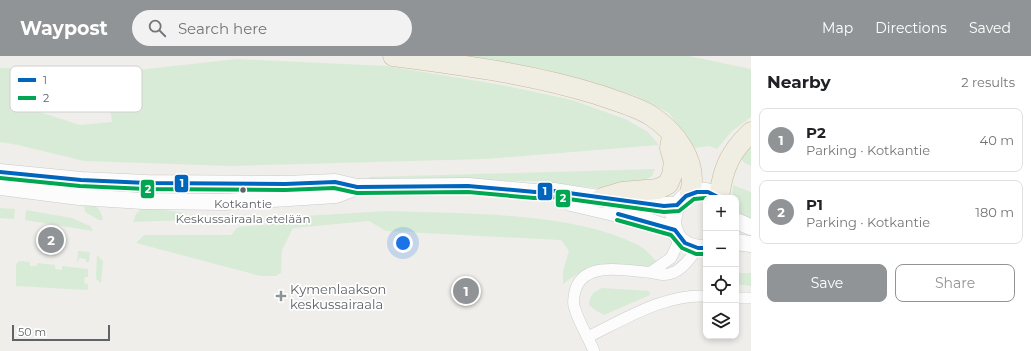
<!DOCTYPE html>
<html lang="en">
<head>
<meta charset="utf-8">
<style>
  :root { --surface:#fff; --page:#f2f2f2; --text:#202124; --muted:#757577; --line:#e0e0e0; --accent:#919496 }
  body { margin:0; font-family:Montserrat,sans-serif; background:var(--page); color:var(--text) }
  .controls { position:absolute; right:12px; bottom:12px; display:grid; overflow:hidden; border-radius:8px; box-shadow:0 2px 6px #0003 }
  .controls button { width:36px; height:36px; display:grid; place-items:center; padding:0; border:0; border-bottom:1px solid var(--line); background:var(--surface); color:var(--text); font:20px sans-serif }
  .scale { position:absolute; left:12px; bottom:10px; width:98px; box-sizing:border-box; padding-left:4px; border:2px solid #5f6368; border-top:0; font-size:11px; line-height:14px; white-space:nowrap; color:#5f6368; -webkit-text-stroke:3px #fff; paint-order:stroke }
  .you { position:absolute; left:403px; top:187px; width:14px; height:14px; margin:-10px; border:3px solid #fff; border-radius:50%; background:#1a73e8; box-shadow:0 0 0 6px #1a73e833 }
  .badge { display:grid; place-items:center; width:26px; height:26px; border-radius:50%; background:var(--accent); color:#fff; font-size:13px; font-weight:700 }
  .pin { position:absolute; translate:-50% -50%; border:2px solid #fff; box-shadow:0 1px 4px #0006 }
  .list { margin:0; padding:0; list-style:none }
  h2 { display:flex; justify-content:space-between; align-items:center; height:52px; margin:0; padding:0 16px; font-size:17px }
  h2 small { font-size:13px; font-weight:400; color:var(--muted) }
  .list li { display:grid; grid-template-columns:26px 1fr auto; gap:12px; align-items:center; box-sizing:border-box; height:64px; margin:0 8px 8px; padding:0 8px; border:1px solid var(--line); border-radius:8px }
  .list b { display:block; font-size:15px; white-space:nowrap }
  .list p { margin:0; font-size:13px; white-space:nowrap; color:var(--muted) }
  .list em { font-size:13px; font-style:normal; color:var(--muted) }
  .actions { display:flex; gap:8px; padding:12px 16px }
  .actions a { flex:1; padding:9px 0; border:1px solid var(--accent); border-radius:8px; text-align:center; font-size:14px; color:var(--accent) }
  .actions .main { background:var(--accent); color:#fff }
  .icon { flex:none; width:22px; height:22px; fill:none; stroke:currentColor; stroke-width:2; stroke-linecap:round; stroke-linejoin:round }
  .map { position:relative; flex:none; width:751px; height:295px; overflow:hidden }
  header { display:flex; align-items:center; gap:24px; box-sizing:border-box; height:56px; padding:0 20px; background:var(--accent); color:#fff }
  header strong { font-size:19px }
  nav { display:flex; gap:22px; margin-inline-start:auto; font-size:14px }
  .search { width:280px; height:36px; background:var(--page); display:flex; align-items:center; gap:10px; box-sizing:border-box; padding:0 14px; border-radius:22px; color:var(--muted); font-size:15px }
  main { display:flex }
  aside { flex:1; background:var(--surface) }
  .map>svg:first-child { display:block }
</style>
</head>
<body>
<header>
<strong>Waypost</strong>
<div class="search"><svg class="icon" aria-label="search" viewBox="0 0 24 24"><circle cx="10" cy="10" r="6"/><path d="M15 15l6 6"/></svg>Search here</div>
<nav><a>Map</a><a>Directions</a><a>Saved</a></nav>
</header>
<main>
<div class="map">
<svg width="751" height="295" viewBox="0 0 751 295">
  <rect width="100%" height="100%" fill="#efeeea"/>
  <!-- green -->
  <path fill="#d8ebd6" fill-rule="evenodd" d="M 472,0 L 689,0 L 751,13 L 751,61 L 732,75 L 717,93 L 709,90 L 695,92 L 669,57 L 633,39 L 543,13 Z
    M 237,3 L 387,10 L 502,29 L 572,44 L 625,63 L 648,76 L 659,89 L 485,103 L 231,110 L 84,105 L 18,89 L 0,86 L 0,12 L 129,15 ZM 107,28 L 112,66 L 80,69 L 33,54 L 21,29 Z
    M 751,85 L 751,110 L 745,107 L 738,100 Z
    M 655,113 L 652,120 L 645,124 L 604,133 L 537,125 L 365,125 L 370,121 Z
    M 733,129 L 751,136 L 751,166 L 736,158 L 736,142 L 732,142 Z
    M 84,146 C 95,148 101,152 103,164 L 99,164 L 85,156 Z
    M 0,152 L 15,153 L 14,163 L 0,162 Z
    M 142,152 L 150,152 L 186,157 L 186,164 L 133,166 L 136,158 Z
    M 26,154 L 72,162 L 90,170 L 93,175 L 25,164 Z
    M 388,155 C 463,158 570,155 638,189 C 646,193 652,201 658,207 L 651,213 C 611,209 597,202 563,228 L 563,215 L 569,195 L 561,184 L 386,175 L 369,165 L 293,172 L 282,194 L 281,217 L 276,220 L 261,220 L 136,187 L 144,179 L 231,179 L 238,171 L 273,168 L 304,160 Z
    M 78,195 L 90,196 L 89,206 L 86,206 L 86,203 L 79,202 L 78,206 L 77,206 Z
    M 97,199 L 103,205 L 101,227 L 96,223 Z
    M 19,205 L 30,206 L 30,210 L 37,210 L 37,207 L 55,209 L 55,213 L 62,214 L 62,210 L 88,213 L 88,221 L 85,221 L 84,227 L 88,228 L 88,234 L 16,230 L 16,208 Z
    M 736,217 L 751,217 L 751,230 L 736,228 Z
    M 602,232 L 649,235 L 650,239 L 604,259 L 595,254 L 589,249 C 590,239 593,236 602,232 Z"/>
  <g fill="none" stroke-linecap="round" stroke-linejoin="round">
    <!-- street casing -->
    <g stroke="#cbcccc" stroke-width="12">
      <path id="street" d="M 651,216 L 671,202 L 680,183
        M 736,242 L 751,242
        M 588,281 C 625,263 664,238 706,240
        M 594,295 C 588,281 578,265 574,250 C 573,244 574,238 576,232 C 586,206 624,214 645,216 C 655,216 663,221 672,217 C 683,213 691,201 698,192"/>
    </g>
    <!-- secondary casing -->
    <g stroke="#cacacb" stroke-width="17">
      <path id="secondary" d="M 0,116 L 81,124 L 147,127 L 285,128 L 335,126 L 357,131 L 468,130 L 535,136 L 554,135 L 643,149 L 677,149
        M 0,131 L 79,141 L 143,145 L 224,146 L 336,139 L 357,131
        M 571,147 L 648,165 L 675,174
        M 736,165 L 751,171
        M 736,186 L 751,188
        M 706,192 C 647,193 678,110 720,142"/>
    </g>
    <!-- highway casing -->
    <g stroke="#c8b996" stroke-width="21">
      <path id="highway" d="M 393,0 C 462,9 532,18 599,39 C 616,45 635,50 650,59 C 675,75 699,106 690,137
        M 719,141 C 723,112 730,96 751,76
        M 602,142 L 622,136 L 658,133 L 668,128 L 672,119 L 674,106 L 670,92 L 672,80"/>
    </g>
    <!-- street -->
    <use href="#street" stroke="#fdfcfc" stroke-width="11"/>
    <!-- secondary -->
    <use href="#secondary" stroke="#fdfcfc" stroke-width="16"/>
    <!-- highway -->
    <use href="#highway" stroke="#f0ede3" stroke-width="20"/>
    <!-- bus-1 casing -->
    <g stroke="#fff" stroke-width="7">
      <path id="bus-1" d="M 0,116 L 81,124 L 147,127 L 285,128 L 335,126 L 357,131 L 468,130 L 535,136 L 554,135 L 664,150 L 677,149 L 686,140 L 697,136 L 708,136 L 720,142
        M 618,158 L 675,174 L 685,187 L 698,192 L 706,192"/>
    </g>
    <!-- bus-2 casing -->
    <g stroke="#fff" stroke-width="7">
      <path id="bus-2" d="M 0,122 L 80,130 L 147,133 L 285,134 L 334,132 L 357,137 L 468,136 L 534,142 L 554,141 L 664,156 L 679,155 L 694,143 L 706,142
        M 617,164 L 671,179 L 682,192 L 696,198 L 706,198"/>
    </g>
    <!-- bus-1 -->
    <use href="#bus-1" stroke="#0065bd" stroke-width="4"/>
    <!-- bus-2 -->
    <use href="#bus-2" stroke="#00a651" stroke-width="4"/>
  </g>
  <!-- markers -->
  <circle fill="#5f6368" stroke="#fff" stroke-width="1.5" cx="243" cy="134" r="3.5"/>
  <path fill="#919496" stroke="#fff" stroke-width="1.5" d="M279 234h4v4h4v4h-4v4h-4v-4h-4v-4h4z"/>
  <g text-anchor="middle" stroke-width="3.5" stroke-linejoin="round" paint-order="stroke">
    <!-- bus labels -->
    <g font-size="12" fill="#5f6368" stroke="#fff">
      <text x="243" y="152">Kotkantie<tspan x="243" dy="15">Keskussairaala etelään</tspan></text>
    </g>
    <!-- poi labels -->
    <g font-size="13" fill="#5f6368" stroke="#fff" text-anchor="start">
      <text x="290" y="238">Kymenlaakson<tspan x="290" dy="15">keskussairaala</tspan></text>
    </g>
  </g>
  <!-- legend -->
  <rect x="10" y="10" width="132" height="46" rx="6" fill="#fff" stroke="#cfd0d2" stroke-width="1"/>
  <rect x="18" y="22" width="18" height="4" fill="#0065bd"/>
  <rect x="18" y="40" width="18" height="4" fill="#00a651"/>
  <g font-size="11" fill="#5f6368">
    <text x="43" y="28">1</text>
    <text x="43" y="46">2</text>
  </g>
  <g stroke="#fff" stroke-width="1.5">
    <rect x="174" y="118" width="15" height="19" rx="4" fill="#0065bd"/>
    <rect x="140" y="123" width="15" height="20" rx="4" fill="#00a651"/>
    <rect x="537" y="126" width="16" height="19" rx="4" fill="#0065bd"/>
    <rect x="555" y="133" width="16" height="19" rx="4" fill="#00a651"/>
  </g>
  <g font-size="11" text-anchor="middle" font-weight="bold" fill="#fff">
    <text x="182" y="131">1</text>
    <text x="148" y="137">2</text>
    <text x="545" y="139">1</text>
    <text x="563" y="146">2</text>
  </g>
</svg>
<div class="controls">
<button>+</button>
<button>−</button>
<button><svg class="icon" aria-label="locate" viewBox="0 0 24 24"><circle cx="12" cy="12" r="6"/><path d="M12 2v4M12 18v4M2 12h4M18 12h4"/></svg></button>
<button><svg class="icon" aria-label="layers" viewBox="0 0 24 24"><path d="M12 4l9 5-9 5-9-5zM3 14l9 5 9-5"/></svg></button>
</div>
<div class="scale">50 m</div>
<div class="you"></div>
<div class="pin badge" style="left:466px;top:235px">1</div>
<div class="pin badge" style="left:51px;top:184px">2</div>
</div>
<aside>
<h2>Nearby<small>2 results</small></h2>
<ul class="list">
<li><span class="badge">1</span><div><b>P2</b><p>Parking · Kotkantie</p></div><em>40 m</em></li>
<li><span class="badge">2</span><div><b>P1</b><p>Parking · Kotkantie</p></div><em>180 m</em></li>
</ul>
<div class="actions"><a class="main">Save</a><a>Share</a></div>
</aside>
</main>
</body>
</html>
